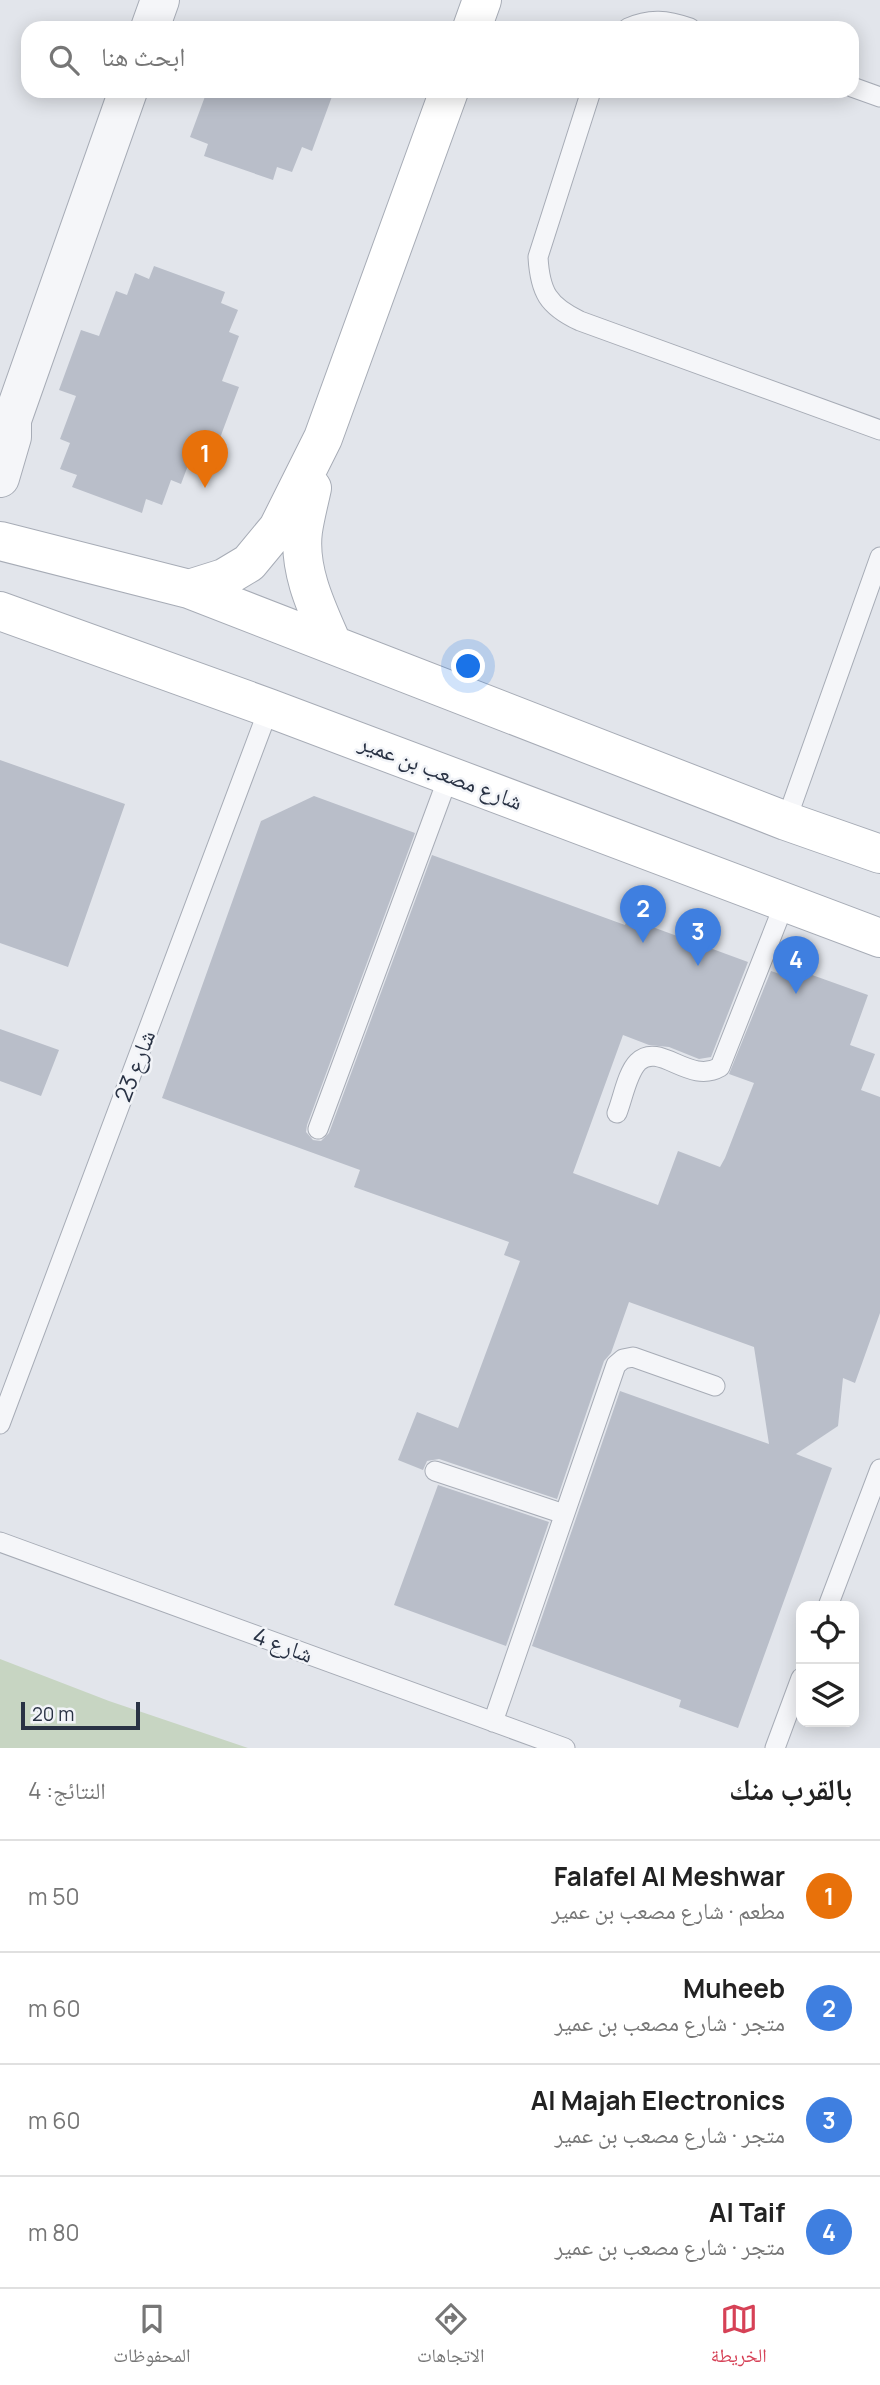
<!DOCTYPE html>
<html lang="ar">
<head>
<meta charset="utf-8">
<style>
  :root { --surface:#fff; --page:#f6f6f6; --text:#222; --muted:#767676; --line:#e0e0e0; --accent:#d64156 }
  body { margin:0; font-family:Manrope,"Noto Naskh Arabic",sans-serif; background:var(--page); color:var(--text); direction:rtl }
  .controls { position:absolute; right:21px; bottom:21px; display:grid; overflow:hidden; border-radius:14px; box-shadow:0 4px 18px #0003 }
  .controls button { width:63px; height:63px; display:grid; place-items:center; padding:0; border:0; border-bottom:2px solid var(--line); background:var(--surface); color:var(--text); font:35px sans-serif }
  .scale { position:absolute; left:21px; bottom:18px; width:119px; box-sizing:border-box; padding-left:7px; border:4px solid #293244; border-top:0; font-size:19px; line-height:24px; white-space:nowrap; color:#293244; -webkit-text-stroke:5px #f2f4f8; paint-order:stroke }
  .you { position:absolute; left:469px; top:667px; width:24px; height:24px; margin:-18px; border:5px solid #fff; border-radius:50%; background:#1a73e8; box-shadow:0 0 0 10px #1a73e833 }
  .badge { display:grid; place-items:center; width:46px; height:46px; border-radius:50%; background:var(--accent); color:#fff; font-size:23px; font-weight:700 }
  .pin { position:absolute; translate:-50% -58px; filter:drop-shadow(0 2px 4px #0008) }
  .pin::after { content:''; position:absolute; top:37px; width:24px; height:21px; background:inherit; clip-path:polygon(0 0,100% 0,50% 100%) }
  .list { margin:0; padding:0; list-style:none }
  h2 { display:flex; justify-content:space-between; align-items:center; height:91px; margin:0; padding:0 28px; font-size:30px }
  h2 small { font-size:23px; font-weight:400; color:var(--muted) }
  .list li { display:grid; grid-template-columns:46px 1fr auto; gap:21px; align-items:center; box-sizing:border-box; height:112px; padding:0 28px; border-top:2px solid var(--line) }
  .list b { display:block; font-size:26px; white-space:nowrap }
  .list p { margin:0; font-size:23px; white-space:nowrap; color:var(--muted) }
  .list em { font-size:23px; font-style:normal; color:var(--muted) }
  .icon { flex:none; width:38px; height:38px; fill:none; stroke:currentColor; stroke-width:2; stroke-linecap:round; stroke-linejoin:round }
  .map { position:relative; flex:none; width:880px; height:1748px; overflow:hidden; direction:ltr }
  .search { position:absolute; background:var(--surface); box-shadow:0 4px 18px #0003; left:21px; right:21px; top:21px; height:77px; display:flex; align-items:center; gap:18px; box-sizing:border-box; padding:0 24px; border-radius:21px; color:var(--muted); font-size:26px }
  .sheet { height:539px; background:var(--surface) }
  nav { display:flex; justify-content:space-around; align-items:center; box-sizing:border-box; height:98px; border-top:2px solid var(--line); background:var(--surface); font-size:19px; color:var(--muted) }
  nav a { display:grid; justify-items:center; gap:4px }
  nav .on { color:var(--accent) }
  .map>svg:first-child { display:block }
</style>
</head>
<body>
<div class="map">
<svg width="880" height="1748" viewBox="0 0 880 1748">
  <rect width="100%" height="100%" fill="#e2e5eb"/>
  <!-- pitch -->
  <path fill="#c7d5c2" d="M 0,1659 L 109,1701 L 248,1748 L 0,1748 Z"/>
  <!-- building -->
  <path fill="#b9bec9" d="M 207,91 L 334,91 L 312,151 L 302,147 L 292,172 L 277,167 L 273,180 L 204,156 L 208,144 L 190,137 Z
    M 154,266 L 225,292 L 221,303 L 238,310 L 229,332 L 239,336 L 222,381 L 239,387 L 217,446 L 198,439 L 181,484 L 171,480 L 162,505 L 146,499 L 142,513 L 72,487 L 77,475 L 60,469 L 70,443 L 60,439 L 76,396 L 59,390 L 81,330 L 99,336 L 116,291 L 127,295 L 135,273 L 149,279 Z
    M 0,760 L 125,804 L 68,967 L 0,943 Z
    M 314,796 L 415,833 L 307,1125 L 306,1132 L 313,1140 L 321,1141 L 329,1133 L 432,855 L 625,925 L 628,918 L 748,962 L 711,1057 L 699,1059 L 669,1047 L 649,1045 L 623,1035 L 573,1173 L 658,1205 L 678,1151 L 720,1167 L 725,1158 L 754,1083 L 729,1074 L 771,971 L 783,975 L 787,966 L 868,995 L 850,1045 L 875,1054 L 861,1090 L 880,1097 L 880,1313 L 855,1383 L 843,1378 L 838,1426 L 796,1454 L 832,1468 L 738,1728 L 679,1707 L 681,1700 L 532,1646 L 620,1391 L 769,1444 L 754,1347 L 629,1302 L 611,1353 L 604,1361 L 557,1499 L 439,1459 L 427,1461 L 423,1470 L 398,1460 L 417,1412 L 458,1428 L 520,1261 L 504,1255 L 509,1242 L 354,1187 L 360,1170 L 162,1098 L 261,821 Z
    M 0,1029 L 59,1050 L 41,1096 L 0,1081 Z
    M 438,1485 L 549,1522 L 506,1646 L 394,1605 Z"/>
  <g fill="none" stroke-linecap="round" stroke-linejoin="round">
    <!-- lane casing -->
    <g stroke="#a7acb6" stroke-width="21">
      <path id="lane" d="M 628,28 C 650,18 667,20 690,28
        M 852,87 L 880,97
        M 591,91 L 538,257 C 540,292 548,306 580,321 L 880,430
        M 786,821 L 880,557
        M 617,1113 C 623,1098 627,1073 638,1062 C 660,1041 689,1085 720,1067 L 785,902
        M 318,1129 L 449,775
        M 0,1424 L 269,708
        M 435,1471 L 564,1514
        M 0,1542 L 565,1748
        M 828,1606 L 880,1469
        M 493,1722 L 616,1365 L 623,1359 L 633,1357 L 715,1386
        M 775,1748 L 801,1678"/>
    </g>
    <!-- street casing -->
    <g stroke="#a7acb6" stroke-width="40">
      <path id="street" d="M 150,28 L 160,0
        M 0,478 L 12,437 L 12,420 L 128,91"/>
    </g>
    <!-- secondary casing -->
    <g stroke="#a7acb6" stroke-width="40">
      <path id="secondary" d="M 472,28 L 482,0
        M 312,488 C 309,502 305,517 303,531 C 298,570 317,609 332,643
        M 0,541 L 189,589 L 786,821 L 880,854
        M 189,589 L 224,578 L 249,563 L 278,528 L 323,438 L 449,91
        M 0,611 L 269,708 L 880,938"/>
    </g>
    <!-- lane -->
    <use href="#lane" stroke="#f5f6f9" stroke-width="19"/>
    <!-- street -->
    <use href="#street" stroke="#f5f6f9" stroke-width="38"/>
    <!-- secondary -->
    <use href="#secondary" stroke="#fff" stroke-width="38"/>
  </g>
  <g text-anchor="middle" stroke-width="5" stroke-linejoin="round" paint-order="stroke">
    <!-- street labels -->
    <g font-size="23" fill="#293244" stroke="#f2f4f8">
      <text transform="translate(441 772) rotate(21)" y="8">شارع مصعب بن عمير</text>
      <text transform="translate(135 1066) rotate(-69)" y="8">شارع 23</text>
      <text transform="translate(283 1645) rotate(20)" y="8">شارع 4</text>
    </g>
  </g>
</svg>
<div class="controls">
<button><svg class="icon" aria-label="locate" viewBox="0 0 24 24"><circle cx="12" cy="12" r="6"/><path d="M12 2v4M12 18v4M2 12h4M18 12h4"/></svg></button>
<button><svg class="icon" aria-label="layers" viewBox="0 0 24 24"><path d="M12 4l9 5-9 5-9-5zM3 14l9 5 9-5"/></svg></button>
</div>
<div class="scale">20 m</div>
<div class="you"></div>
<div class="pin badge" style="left:205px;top:488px;background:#e8710a">1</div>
<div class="pin badge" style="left:643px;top:943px;background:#3f7fe0">2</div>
<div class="pin badge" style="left:698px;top:966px;background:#3f7fe0">3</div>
<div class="pin badge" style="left:796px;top:994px;background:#3f7fe0">4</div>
<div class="search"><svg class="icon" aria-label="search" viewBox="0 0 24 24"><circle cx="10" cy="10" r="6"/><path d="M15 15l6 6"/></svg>ابحث هنا</div>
</div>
<section class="sheet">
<h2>بالقرب منك<small>النتائج: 4</small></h2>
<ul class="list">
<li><span class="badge" style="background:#e8710a">1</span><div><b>Falafel Al Meshwar</b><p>مطعم · شارع مصعب بن عمير</p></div><em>50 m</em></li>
<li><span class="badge" style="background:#3f7fe0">2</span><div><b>Muheeb</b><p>متجر · شارع مصعب بن عمير</p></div><em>60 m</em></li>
<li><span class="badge" style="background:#3f7fe0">3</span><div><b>Al Majah Electronics</b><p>متجر · شارع مصعب بن عمير</p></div><em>60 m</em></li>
<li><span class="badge" style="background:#3f7fe0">4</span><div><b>Al Taif</b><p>متجر · شارع مصعب بن عمير</p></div><em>80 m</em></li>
</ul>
</section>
<nav>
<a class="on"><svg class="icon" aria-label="map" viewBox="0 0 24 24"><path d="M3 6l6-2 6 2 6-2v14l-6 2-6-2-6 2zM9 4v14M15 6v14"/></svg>الخريطة</a>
<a><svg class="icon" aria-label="directions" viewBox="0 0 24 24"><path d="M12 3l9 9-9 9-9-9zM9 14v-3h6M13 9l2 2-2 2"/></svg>الاتجاهات</a>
<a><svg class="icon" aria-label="saved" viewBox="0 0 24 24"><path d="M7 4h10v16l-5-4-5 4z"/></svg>المحفوظات</a>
</nav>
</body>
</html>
